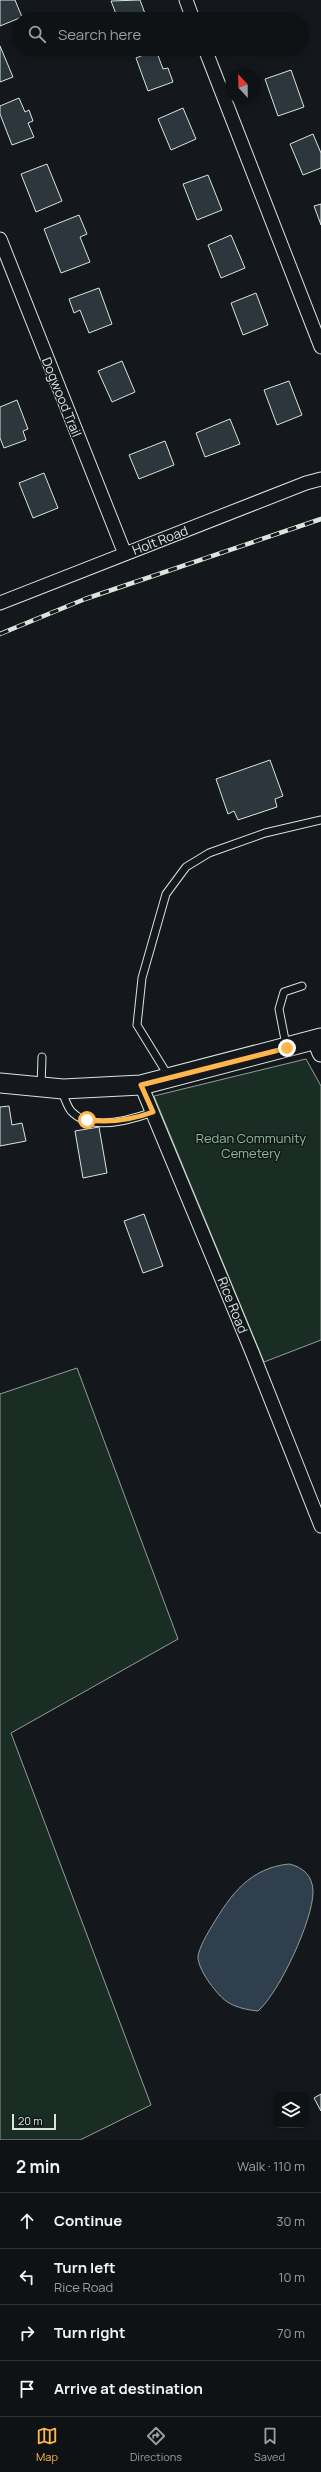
<!DOCTYPE html>
<html lang="en">
<head>
<meta charset="utf-8">
<style>
  :root { --surface:#0f1215; --page:#181b1e; --text:#f1f3f6; --muted:#9b9ea0; --line:#2f3234; --accent:#ffb74d }
  body { margin:0; font-family:Manrope,sans-serif; background:var(--page); color:var(--text) }
  .controls { position:absolute; right:12px; bottom:12px; display:grid; overflow:hidden; border-radius:8px; box-shadow:0 2px 10px #0003 }
  .controls button { width:36px; height:36px; display:grid; place-items:center; padding:0; border:0; border-bottom:1px solid var(--line); background:var(--surface); color:var(--text); font:20px sans-serif }
  .compass { position:absolute; left:225px; top:68px; width:36px; height:36px; border-radius:50%; background:var(--surface); box-shadow:0 2px 10px #0003; rotate:338deg }
  .scale { position:absolute; left:12px; bottom:10px; width:44px; box-sizing:border-box; padding-left:4px; border:2px solid #d8e6dc; border-top:0; font-size:11px; line-height:14px; white-space:nowrap; color:#d8e6dc; -webkit-text-stroke:3px #14181c; paint-order:stroke }
  .stop { position:absolute; width:12px; height:12px; margin:-9px; border:3px solid #ffb74d; border-radius:50%; background:#fff }
  .stop.end { background:#ffb74d; border-color:#fff; box-shadow:0 1px 4px #0008 }
  .list { margin:0; padding:0; list-style:none }
  h2 { display:flex; justify-content:space-between; align-items:center; height:52px; margin:0; padding:0 16px; font-size:17px }
  h2 small { font-size:13px; font-weight:400; color:var(--muted) }
  .list li { display:grid; grid-template-columns:26px 1fr auto; gap:12px; align-items:center; box-sizing:border-box; height:56px; padding:0 16px; border-top:1px solid var(--line) }
  .list b { display:block; font-size:15px; white-space:nowrap }
  .list p { margin:0; font-size:13px; white-space:nowrap; color:var(--muted) }
  .list em { font-size:13px; font-style:normal; color:var(--muted) }
  .icon { flex:none; width:22px; height:22px; fill:none; stroke:currentColor; stroke-width:2; stroke-linecap:round; stroke-linejoin:round }
  .map { position:relative; flex:none; width:321px; height:2140px; overflow:hidden }
  .search { position:absolute; background:var(--surface); box-shadow:0 2px 10px #0003; left:12px; right:12px; top:12px; height:44px; display:flex; align-items:center; gap:10px; box-sizing:border-box; padding:0 14px; border-radius:22px; color:var(--muted); font-size:15px }
  .sheet { height:276px; background:var(--surface) }
  nav { display:flex; justify-content:space-around; align-items:center; box-sizing:border-box; height:56px; border-top:1px solid var(--line); background:var(--surface); font-size:11px; color:var(--muted) }
  nav a { display:grid; justify-items:center; gap:2px }
  nav .on { color:var(--accent) }
  .map>svg:first-child { display:block }
</style>
</head>
<body>
<div class="map">
<svg width="321" height="2140" viewBox="0 0 321 2140">
  <rect width="100%" height="100%" fill="#14181c"/>
  <!-- green -->
  <path fill="#1a2d24" stroke="#939e99" d="M 306,1059 L 321,1086 L 321,1340 L 264,1362 L 154,1096 Z
    M 77,1368 L 178,1639 L 11,1733 L 151,2105 L 80,2140 L 0,2140 L 0,1394 Z"/>
  <!-- water -->
  <path fill="#2f3f4d" stroke="#939e99" d="M 289,1864 C 303,1867 313,1876 313,1892 C 313,1920 279,1993 258,2011 C 248,2010 238,2008 229,2003 C 218,1997 197,1969 198,1956 C 200,1946 207,1934 212,1926 C 231,1894 250,1868 289,1864 Z"/>
  <!-- building -->
  <path fill="#2c363c" stroke="#d8e6dc" d="M 0,0 L 15,0 L 22,17 L 0,26 Z
    M 140,0 L 147,19 L 118,19 L 111,1 Z
    M 0,46 L 13,77 L 0,82 Z
    M 156,50 L 163,69 L 168,68 L 173,82 L 148,91 L 136,58 Z
    M 291,70 L 304,107 L 278,116 L 265,79 Z
    M 19,98 L 25,112 L 29,110 L 33,121 L 28,123 L 34,137 L 12,145 L 0,114 L 0,106 Z
    M 183,108 L 196,139 L 171,150 L 158,119 Z
    M 313,134 L 321,153 L 321,168 L 303,175 L 290,144 Z
    M 47,164 L 62,201 L 36,212 L 21,174 Z
    M 208,175 L 222,210 L 197,220 L 183,184 Z
    M 321,204 L 321,225 L 314,206 Z
    M 79,215 L 87,234 L 80,237 L 90,262 L 61,273 L 44,229 Z
    M 231,235 L 245,268 L 221,278 L 208,245 Z
    M 99,288 L 112,324 L 89,333 L 80,310 L 74,313 L 69,299 Z
    M 256,293 L 268,325 L 243,335 L 231,303 Z
    M 122,361 L 135,392 L 112,402 L 98,371 Z
    M 289,381 L 302,415 L 277,425 L 264,390 Z
    M 17,400 L 28,429 L 23,431 L 26,440 L 4,448 L 0,438 L 0,407 Z
    M 230,419 L 240,444 L 205,457 L 196,433 Z
    M 165,441 L 174,465 L 139,479 L 129,455 Z
    M 44,473 L 58,508 L 33,518 L 19,483 Z
    M 270,760 L 283,796 L 275,799 L 277,807 L 238,820 L 234,811 L 228,814 L 216,779 Z
    M 9,1106 L 12,1125 L 22,1123 L 26,1141 L 0,1146 L 0,1107 Z
    M 99,1127 L 107,1173 L 83,1178 L 75,1131 Z
    M 144,1214 L 163,1266 L 143,1273 L 124,1221 Z
    M 321,2094 L 321,2111 L 314,2098 Z"/>
  <g fill="none" stroke-linecap="round" stroke-linejoin="round">
    <!-- service casing -->
    <g stroke="#d8e6dc" stroke-width="9">
      <path id="service" d="M 286,1045 L 279,1009 L 284,992 L 302,986
        M 169,1077 L 137,1025 L 142,978 L 166,894 L 186,867 L 209,853 L 265,833 L 321,820
        M 41,1087 L 42,1057
        M 62,1091 C 64,1097 67,1106 71,1111 C 90,1132 131,1120 153,1112"/>
    </g>
    <!-- minor casing -->
    <g stroke="#d8e6dc" stroke-width="15">
      <path id="minor" d="M 186,0 L 193,19
        M 205,49 L 321,347
        M 0,239 L 125,554
        M 0,603 L 306,483 L 321,479
        M 141,1085 L 252,1352 L 321,1526"/>
    </g>
    <!-- tertiary casing -->
    <g stroke="#d8e6dc" stroke-width="19">
      <path id="tertiary" d="M 316,1040 L 321,1053"/>
    </g>
    <!-- secondary casing -->
    <g stroke="#d8e6dc" stroke-width="21">
      <path id="secondary" d="M 0,1083 L 63,1089 L 141,1085 L 321,1038"/>
    </g>
    <!-- service -->
    <use href="#service" stroke="#14181c" stroke-width="7"/>
    <!-- minor -->
    <use href="#minor" stroke="#14181c" stroke-width="13"/>
    <!-- tertiary -->
    <use href="#tertiary" stroke="#14181c" stroke-width="17"/>
    <!-- secondary -->
    <use href="#secondary" stroke="#14181c" stroke-width="19"/>
    <!-- rail casing -->
    <g stroke="#d8e6dc" stroke-width="4.5">
      <path id="rail" d="M 0,634 L 85,599 L 321,519"/>
    </g>
    <!-- rail -->
    <use href="#rail" stroke="#14181c" stroke-width="3" stroke-dasharray="9" stroke-linecap="butt"/>
  </g>
  <g fill="none" stroke-linecap="round" stroke-linejoin="round">
    <!-- route -->
    <path stroke="#ffb74d" stroke-width="5" d="M 87,1120 C 110,1123 131,1120 153,1112 L 141,1085 L 287,1048"/>
  </g>
  <g text-anchor="middle" stroke-width="3" stroke-linejoin="round" paint-order="stroke">
    <!-- street labels -->
    <g font-size="13" fill="#d8e6dc" stroke="#14181c">
      <text transform="translate(62 397) rotate(68)" y="5">Dogwood Trail</text>
      <text transform="translate(160 540) rotate(-21)" y="5">Holt Road</text>
      <text transform="translate(233 1305) rotate(68)" y="5">Rice Road</text>
    </g>
    <!-- park labels -->
    <g font-size="13" fill="#8ac095" stroke="#14181c">
      <text x="251" y="1143">Redan Community<tspan x="251" dy="15">Cemetery</tspan></text>
    </g>
  </g>
</svg>
<div class="controls">
<button><svg class="icon" aria-label="layers" viewBox="0 0 24 24"><path d="M12 4l9 5-9 5-9-5zM3 14l9 5 9-5"/></svg></button>
</div>
<svg class="compass" viewBox="-18 -18 36 36"><path d="M0-13l5 13h-10z" fill="#e53935"/><path d="M0 13l5-13h-10z" fill="#9b9ea0"/></svg>
<div class="scale">20 m</div>
<div class="stop" style="left:87px;top:1120px"></div>
<div class="stop end" style="left:287px;top:1048px"></div>
<div class="search"><svg class="icon" aria-label="search" viewBox="0 0 24 24"><circle cx="10" cy="10" r="6"/><path d="M15 15l6 6"/></svg>Search here</div>
</div>
<section class="sheet">
<h2>2 min<small>Walk · 110 m</small></h2>
<ul class="list">
<li><svg class="icon" aria-label="ahead" viewBox="0 0 24 24"><path d="M12 20V5M6 11l6-6 6 6"/></svg><div><b>Continue</b></div><em>30 m</em></li>
<li><svg class="icon" aria-label="left" viewBox="0 0 24 24"><path d="M17 20v-9H6M10 6l-5 5 5 5"/></svg><div><b>Turn left</b><p>Rice Road</p></div><em>10 m</em></li>
<li><svg class="icon" aria-label="right" viewBox="0 0 24 24"><path d="M7 20v-9h11M14 6l5 5-5 5"/></svg><div><b>Turn right</b></div><em>70 m</em></li>
<li><svg class="icon" aria-label="arrive" viewBox="0 0 24 24"><path d="M6 21V4h12l-3 4 3 4H6"/></svg><div><b>Arrive at destination</b></div></li>
</ul>
</section>
<nav>
<a class="on"><svg class="icon" aria-label="map" viewBox="0 0 24 24"><path d="M3 6l6-2 6 2 6-2v14l-6 2-6-2-6 2zM9 4v14M15 6v14"/></svg>Map</a>
<a><svg class="icon" aria-label="directions" viewBox="0 0 24 24"><path d="M12 3l9 9-9 9-9-9zM9 14v-3h6M13 9l2 2-2 2"/></svg>Directions</a>
<a><svg class="icon" aria-label="saved" viewBox="0 0 24 24"><path d="M7 4h10v16l-5-4-5 4z"/></svg>Saved</a>
</nav>
</body>
</html>
